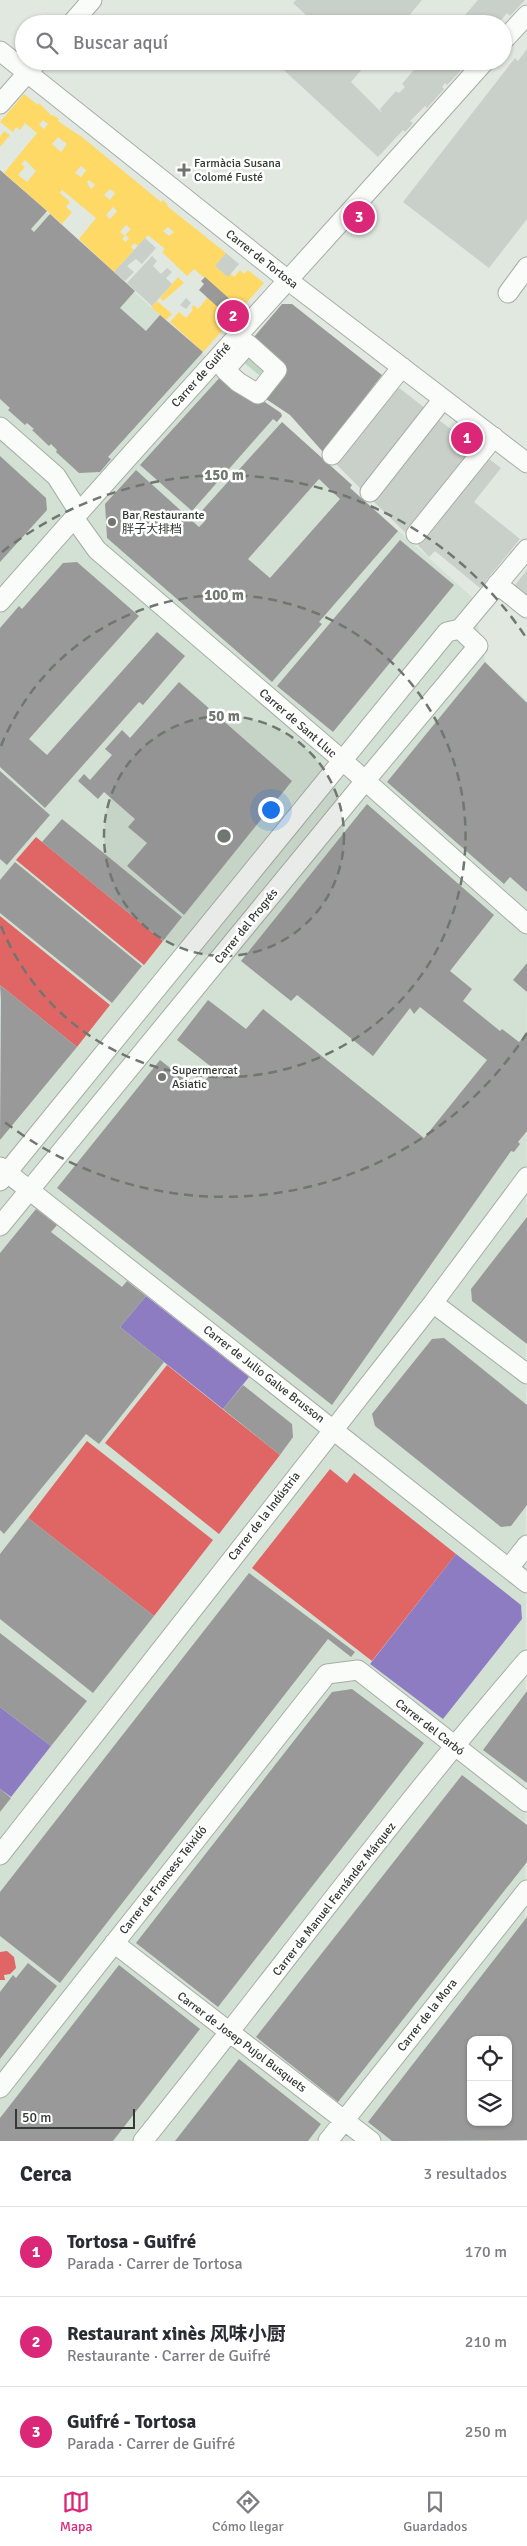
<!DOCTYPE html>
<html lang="es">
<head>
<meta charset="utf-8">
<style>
  :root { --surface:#fff; --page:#f7f7f7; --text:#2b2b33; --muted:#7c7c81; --line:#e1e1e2; --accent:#db2777 }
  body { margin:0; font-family:Signika,"Noto Sans SC",sans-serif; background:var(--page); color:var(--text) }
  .controls { position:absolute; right:15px; bottom:15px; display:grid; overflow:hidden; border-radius:10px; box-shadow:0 1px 4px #0004 }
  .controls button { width:45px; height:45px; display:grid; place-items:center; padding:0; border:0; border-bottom:1px solid var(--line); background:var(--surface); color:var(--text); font:25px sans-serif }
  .scale { position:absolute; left:15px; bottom:12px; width:120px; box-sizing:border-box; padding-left:5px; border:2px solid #333934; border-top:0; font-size:14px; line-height:18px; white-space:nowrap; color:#333934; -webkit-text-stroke:4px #fff; paint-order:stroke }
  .you { position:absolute; left:270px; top:809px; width:18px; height:18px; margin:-12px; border:4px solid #fff; border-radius:50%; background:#1a73e8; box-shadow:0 0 0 8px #1a73e833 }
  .badge { display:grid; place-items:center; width:32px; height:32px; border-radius:50%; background:var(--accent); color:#fff; font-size:16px; font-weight:700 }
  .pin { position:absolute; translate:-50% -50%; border:2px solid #fff; box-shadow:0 1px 5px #0006 }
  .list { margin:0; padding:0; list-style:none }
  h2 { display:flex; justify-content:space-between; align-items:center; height:65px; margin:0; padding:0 20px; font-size:21px }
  h2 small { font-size:16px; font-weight:400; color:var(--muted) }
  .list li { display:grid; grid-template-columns:32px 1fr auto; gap:15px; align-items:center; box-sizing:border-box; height:90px; padding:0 20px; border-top:1px solid var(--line) }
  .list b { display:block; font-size:19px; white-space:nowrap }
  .list p { margin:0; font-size:16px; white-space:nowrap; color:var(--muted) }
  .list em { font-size:16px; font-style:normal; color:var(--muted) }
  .icon { flex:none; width:28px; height:28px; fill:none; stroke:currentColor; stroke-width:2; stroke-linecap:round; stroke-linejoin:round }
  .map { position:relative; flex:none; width:527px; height:2141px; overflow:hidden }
  .search { position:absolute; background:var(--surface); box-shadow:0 1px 4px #0004; left:15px; right:15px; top:15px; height:55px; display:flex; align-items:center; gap:12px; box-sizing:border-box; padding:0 18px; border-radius:28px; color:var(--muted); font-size:19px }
  .sheet { height:335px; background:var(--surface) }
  nav { display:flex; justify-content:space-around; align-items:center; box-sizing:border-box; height:70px; border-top:1px solid var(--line); background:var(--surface); font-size:14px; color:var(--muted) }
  nav a { display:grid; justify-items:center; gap:2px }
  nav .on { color:var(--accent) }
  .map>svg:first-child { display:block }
</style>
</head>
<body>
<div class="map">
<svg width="527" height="2141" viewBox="0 0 527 2141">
  <rect width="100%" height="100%" fill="#e0e8e0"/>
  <!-- built -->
  <path fill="#d2e1d3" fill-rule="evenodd" d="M 0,171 L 473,598 L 485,662 L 527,701 L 525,2141 L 0,2141 ZM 471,2040 L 508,2040 L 508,2122 L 471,2122 Z"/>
  <!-- green -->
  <path fill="#bdd6c0" d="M 251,352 L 268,365 L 259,375 L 243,362 Z"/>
  <!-- homes -->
  <path fill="#ffd966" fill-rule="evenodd" d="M 24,94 L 38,105 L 39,103 L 52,116 L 53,115 L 59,119 L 58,121 L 65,126 L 82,137 L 161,202 L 163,200 L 168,205 L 167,206 L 226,253 L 215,266 L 228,277 L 230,273 L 234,277 L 240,270 L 244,274 L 248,270 L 264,283 L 241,309 L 194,269 L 187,276 L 162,252 L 165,249 L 148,235 L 138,246 L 134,243 L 131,247 L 134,250 L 114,272 L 79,239 L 96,218 L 62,190 L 60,193 L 70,202 L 66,207 L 72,212 L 62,224 L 4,173 L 37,133 L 25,123 L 20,130 L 16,127 L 13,132 L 0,122 ZM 43,120 L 48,124 L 44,129 L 39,125 ZM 58,137 L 67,144 L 61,152 L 52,144 ZM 25,160 L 36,171 L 27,182 L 18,175 L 25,167 L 21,164 ZM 81,166 L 86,170 L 81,177 L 75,173 ZM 89,180 L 95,185 L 91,189 L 87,182 ZM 110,189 L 115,193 L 110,200 L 104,195 ZM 113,207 L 117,211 L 110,219 L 106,215 ZM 126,225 L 131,229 L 125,235 L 129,238 L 126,242 L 122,239 L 125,236 L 120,232 ZM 168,227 L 174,232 L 169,236 L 163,231 Z
    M 4,131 L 10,135 L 0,147 L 0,137 Z
    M 178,277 L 184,283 L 163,301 L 160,298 Z
    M 208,297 L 232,320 L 203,352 L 170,322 L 179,312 L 186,318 L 193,310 L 191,308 L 194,305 L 198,309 Z
    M 157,301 L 172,314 L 166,320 L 151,307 Z"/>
  <!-- shops -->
  <path fill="#e06666" d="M 36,837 L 163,941 L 144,965 L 16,860 Z
    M 0,916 L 110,1005 L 77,1047 L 0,985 Z
    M 167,1365 L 280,1455 L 219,1534 L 105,1443 Z
    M 87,1441 L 213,1540 L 154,1616 L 28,1518 Z
    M 330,1469 L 347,1483 L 354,1473 L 456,1554 L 372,1661 L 252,1568 Z
    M 7,1951 L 14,1957 L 16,1968 L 10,1974 L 4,1975 L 5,1980 L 0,1980 L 0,1952 Z"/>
  <!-- offices -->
  <path fill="#8e7cc3" d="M 146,1296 L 249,1377 L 223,1409 L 120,1327 Z
    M 456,1554 L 521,1605 L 522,1619 L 443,1719 L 370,1664 Z
    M 0,1707 L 51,1746 L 11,1797 L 0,1789 Z"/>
  <!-- industry -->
  <path fill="#999" fill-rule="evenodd" d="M 0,170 L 47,211 L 31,229 L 34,232 L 50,214 L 135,291 L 120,308 L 146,331 L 160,315 L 203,352 L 108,457 L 111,459 L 100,472 L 79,473 L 56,452 L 57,450 L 51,444 L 49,446 L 32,430 L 34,429 L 27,423 L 25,425 L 8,410 L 10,408 L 0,399 Z
    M 205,277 L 241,309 L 232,320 L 199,290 L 204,284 L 201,281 Z
    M 282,304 L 292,304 L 382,375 L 323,452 L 290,415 L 260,395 L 278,370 L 248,344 Z
    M 223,374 L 281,413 L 282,416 L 277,422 L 273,419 L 192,511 L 140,465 Z
    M 282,422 L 352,485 L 350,488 L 398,531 L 319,622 L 322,624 L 272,682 L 107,538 L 105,504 L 136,470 L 199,527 L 205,521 L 198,515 ZM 319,479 L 340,499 L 270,578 L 248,559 Z
    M 0,456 L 46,498 L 47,510 L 0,562 Z
    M 400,540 L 454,585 L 333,732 L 277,686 Z
    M 77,562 L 139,616 L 29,739 L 47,755 L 157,632 L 185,656 L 143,705 L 139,702 L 45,808 L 0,767 L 0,628 L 19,606 L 22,609 L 63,563 Z
    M 485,662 L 527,703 L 527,892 L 510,877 L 504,884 L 387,782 Z
    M 179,682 L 292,781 L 184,915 L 127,866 L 147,843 L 128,827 L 135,819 L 104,792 L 98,799 L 78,781 L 84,774 L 90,780 L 112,755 L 105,749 L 122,730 L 130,738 Z
    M 0,771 L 50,815 L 7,865 L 0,859 Z
    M 367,804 L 494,915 L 450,971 L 472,989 L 463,1001 L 500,1031 L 502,1029 L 519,1042 L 527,1033 L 527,1131 L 518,1142 L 520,1144 L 514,1152 L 511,1151 L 332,1405 L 57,1188 L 160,1060 L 198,1090 L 214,1069 L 177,1040 L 208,1000 L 246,1029 L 263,1009 L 424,1138 L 487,1060 L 420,1007 L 414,1014 L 410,1008 L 373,1056 L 297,995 L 291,1001 L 241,961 Z
    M 62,819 L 182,917 L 163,941 L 42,842 Z
    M 15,862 L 142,966 L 112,1003 L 0,913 L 0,880 Z
    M 527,963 L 527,992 L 513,980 Z
    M 0,985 L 77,1047 L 0,1140 L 1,1000 Z
    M 36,1209 L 57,1225 L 51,1232 L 122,1287 L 127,1281 L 146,1296 L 120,1327 L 164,1362 L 99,1444 L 86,1434 L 4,1534 L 0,1530 L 0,1253 Z
    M 527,1217 L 527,1344 L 472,1301 L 471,1289 Z
    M 444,1338 L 527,1405 L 527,1505 L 511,1526 L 501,1527 L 375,1426 L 372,1414 L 383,1400 L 432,1339 Z
    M 243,1385 L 292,1424 L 293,1437 L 280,1455 L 223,1409 Z
    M 28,1518 L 154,1616 L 93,1693 L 0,1619 L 0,1554 Z
    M 249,1573 L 355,1652 L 351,1657 L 328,1639 L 60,1983 L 0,1936 L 0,1892 Z
    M 0,1633 L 87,1701 L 51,1746 L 0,1707 Z
    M 352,1689 L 424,1743 L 218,2007 L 136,1943 L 332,1692 Z
    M 527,1691 L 527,1783 L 483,1750 Z
    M 462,1775 L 527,1825 L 527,1862 L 338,2102 L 256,2037 Z
    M 0,1789 L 11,1798 L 0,1812 Z
    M 527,1917 L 527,2140 L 392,2141 L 368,2122 ZM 471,2040 L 508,2040 L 508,2122 L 471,2122 Z
    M 28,1963 L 57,1986 L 0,2059 L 0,1992 L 13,1975 L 16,1978 Z
    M 119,1965 L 200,2029 L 113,2141 L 0,2141 L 0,2118 Z
    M 239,2059 L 321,2124 L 308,2141 L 175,2141 Z"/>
  <!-- building -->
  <path fill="#c9cfc9" d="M 296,0 L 422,0 L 402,24 L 298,24 L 306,15 L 293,3 Z
    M 478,0 L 525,0 L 510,16 L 507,13 L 498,24 L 456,24 L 461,19 L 463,21 L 467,17 L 465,15 Z
    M 527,49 L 527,219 L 489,268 L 403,202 L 515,58 L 518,61 Z
    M 274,61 L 369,61 L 351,82 L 382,113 L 380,109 L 396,91 L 399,93 L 405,87 L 402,84 L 418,65 L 421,68 L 425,65 L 421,61 L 464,61 L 462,64 L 465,66 L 447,85 L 445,83 L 442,87 L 444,89 L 427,108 L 425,106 L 410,121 L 413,123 L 405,132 L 403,130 L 378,157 Z
    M 145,238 L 156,248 L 142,264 L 136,259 L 127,266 L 134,272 L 125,281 L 114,272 Z
    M 226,253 L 239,264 L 228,277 L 215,266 Z
    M 152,256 L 157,261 L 153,266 L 161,274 L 167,268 L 172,272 L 166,278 L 172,284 L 152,306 L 127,283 Z
    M 186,298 L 191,303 L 186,309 L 180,305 Z
    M 394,384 L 425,408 L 361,489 L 334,462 Z
    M 432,415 L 475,447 L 406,533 L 372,500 Z
    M 485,456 L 501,468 L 474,502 L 520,539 L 480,588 L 435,551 L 429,557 L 417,544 Z
    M 527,570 L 527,601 L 512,589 Z"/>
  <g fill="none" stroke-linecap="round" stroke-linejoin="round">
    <!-- street casing -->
    <g stroke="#a7ada7" stroke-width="21">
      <path id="street" d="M 71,24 L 92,0
        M 503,41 L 527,15
        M 0,51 L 289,281 L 527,463
        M 0,104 L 38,61
        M 508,293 L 527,267
        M 248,344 L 277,370 L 258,394 L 238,382 L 225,370 Z
        M 0,427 L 56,476 L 79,512
        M 332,455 L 402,367
        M 370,492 L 443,399
        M 74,518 L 97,550 L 342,760 L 527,924
        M 416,534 L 494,437
        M 497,584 L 527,608
        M 0,602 C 159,420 324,242 485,61
        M 0,1167 L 527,1583
        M 0,1181 L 447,632 L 460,629 L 527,549
        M 0,1226 L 365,781 L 478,646 L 460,629
        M 433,1303 L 527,1374
        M 509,1568 L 527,1545
        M 0,1855 L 433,1303 L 527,1177
        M 114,1943 L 371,2141
        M 0,2088 L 327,1674 L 358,1670 L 527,1802
        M 143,2141 C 272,1981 393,1815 527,1660
        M 328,2141 L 527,1890"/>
    </g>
    <!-- street -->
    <use href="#street" stroke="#fafcfa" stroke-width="19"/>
  </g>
  <!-- distance rings -->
  <circle cx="224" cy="836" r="120" fill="#707670" fill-opacity=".12"/>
  <g fill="none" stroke="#707670" stroke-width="2.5" stroke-dasharray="9 6">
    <circle cx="224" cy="836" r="120"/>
    <path d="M1 746A241 241 0 1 1 1 926"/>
    <path d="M527 1033A361 361 0 0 1 2 1120M2 552A361 361 0 0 1 527 639"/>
  </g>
  <!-- markers -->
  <g fill="#707670" stroke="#fff" stroke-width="2">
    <path d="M181.5 162.5h5v5h5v5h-5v5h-5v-5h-5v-5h5z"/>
    <circle cx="112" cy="522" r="5"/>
    <circle cx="162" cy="1077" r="5"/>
  </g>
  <g text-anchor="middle" stroke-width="5" stroke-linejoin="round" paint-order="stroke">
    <!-- poi labels -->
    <g font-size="12" fill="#333934" stroke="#fff" text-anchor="start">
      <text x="194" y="167">Farmàcia Susana<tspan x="194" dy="14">Colomé Fusté</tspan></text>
      <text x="122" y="519">Bar Restaurante<tspan x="122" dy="14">胖子大排档</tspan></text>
      <text x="172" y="1074">Supermercat<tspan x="172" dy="14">Asiatic</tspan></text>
    </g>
    <!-- street labels -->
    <g font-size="12" fill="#333934" stroke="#fff">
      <text transform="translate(262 259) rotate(38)" y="4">Carrer de Tortosa</text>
      <text transform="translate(201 375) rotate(-48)" y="4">Carrer de Guifré</text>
      <text transform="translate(298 723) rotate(41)" y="4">Carrer de Sant Lluc</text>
      <text transform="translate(246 926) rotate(-51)" y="4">Carrer del Progrés</text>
      <text transform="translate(264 1374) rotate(38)" y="4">Carrer de Julio Galve Brusson</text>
      <text transform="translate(264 1516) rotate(-52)" y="4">Carrer de la Indústria</text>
      <text transform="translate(430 1727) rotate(38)" y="4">Carrer del Carbó</text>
      <text transform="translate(163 1880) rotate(-52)" y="4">Carrer de Francesc Teixidó</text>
      <text transform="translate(334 1899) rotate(-52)" y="4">Carrer de Manuel Fernández Márquez</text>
      <text transform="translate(427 2015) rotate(-52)" y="4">Carrer de la Mora</text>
      <text transform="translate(242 2042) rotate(37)" y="4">Carrer de Josep Pujol Busquets</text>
    </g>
  </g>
  <circle cx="224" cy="836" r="8" fill="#707670" stroke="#fff" stroke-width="2.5"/>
  <g font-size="15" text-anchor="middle" font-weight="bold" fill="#707670" stroke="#fff" stroke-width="5" stroke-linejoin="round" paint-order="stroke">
    <text x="224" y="480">150 m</text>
    <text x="224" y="600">100 m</text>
    <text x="224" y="721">50 m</text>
  </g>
</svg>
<div class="controls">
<button><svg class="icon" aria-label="locate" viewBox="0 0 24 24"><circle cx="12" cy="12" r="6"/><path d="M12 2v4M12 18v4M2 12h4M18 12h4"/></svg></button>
<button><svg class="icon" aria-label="layers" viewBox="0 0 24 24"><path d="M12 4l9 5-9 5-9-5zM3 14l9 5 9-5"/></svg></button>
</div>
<div class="scale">50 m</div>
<div class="you"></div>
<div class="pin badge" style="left:467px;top:438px">1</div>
<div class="pin badge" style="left:233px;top:316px">2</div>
<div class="pin badge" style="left:359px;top:217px">3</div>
<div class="search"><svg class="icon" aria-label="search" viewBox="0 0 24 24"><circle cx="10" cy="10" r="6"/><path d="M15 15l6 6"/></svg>Buscar aquí</div>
</div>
<section class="sheet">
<h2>Cerca<small>3 resultados</small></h2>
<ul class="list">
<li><span class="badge">1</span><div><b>Tortosa - Guifré</b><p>Parada · Carrer de Tortosa</p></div><em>170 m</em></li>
<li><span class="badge">2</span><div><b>Restaurant xinès 风味小厨</b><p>Restaurante · Carrer de Guifré</p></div><em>210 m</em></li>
<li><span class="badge">3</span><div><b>Guifré - Tortosa</b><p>Parada · Carrer de Guifré</p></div><em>250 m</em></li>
</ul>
</section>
<nav>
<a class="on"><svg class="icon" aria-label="map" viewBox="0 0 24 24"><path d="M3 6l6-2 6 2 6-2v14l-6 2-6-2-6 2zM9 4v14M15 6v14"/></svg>Mapa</a>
<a><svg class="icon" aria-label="directions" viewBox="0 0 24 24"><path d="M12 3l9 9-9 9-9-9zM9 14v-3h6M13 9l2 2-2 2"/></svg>Cómo llegar</a>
<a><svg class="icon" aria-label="saved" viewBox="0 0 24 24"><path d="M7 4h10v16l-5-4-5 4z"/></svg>Guardados</a>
</nav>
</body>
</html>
